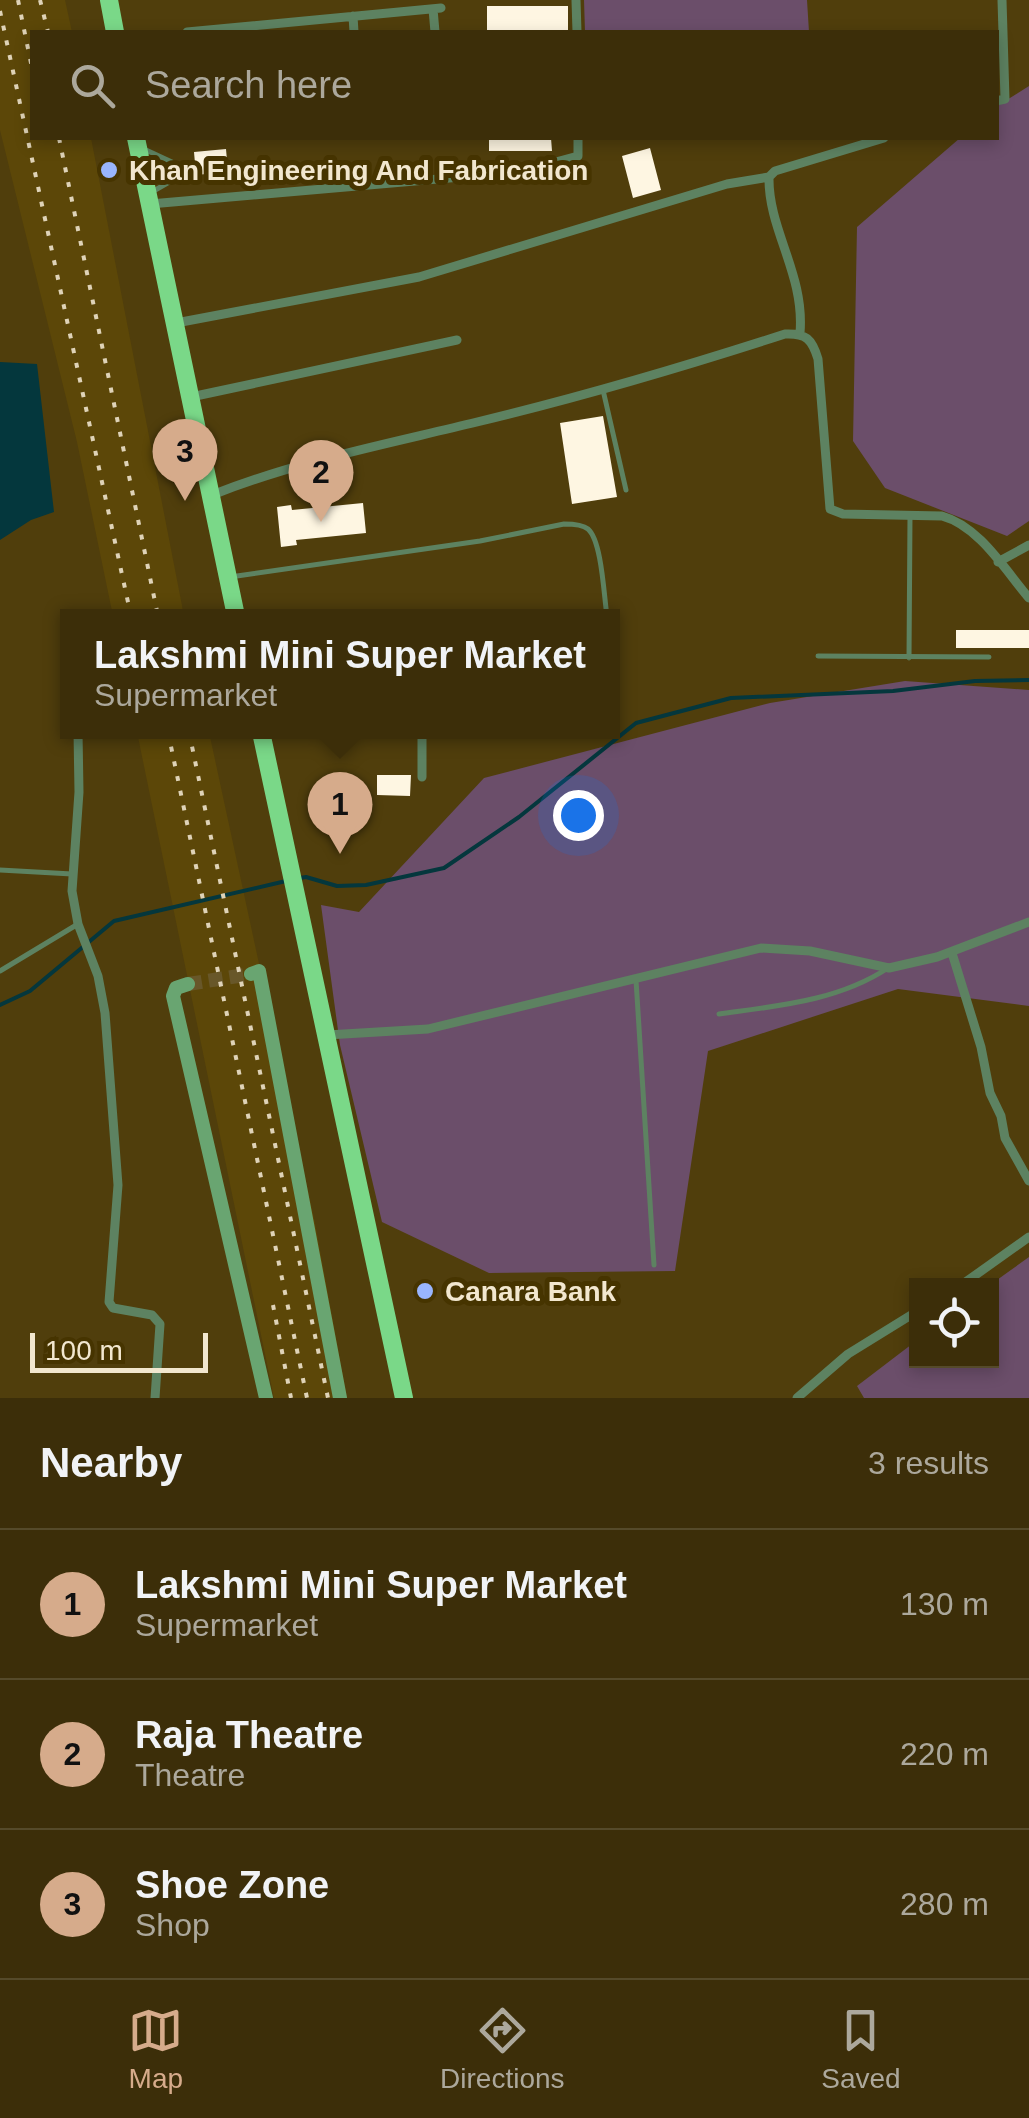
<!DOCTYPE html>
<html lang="en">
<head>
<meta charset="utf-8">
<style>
  :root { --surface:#3c2e09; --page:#433612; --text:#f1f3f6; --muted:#aca89c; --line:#554a2a; --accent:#d6ab8b }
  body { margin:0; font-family:Helvetica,sans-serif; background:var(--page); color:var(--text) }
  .controls { position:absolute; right:30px; bottom:30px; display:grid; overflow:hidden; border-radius:0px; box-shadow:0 5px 15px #0003 }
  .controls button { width:90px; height:90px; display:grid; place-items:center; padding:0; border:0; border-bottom:2px solid var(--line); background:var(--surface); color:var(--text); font:50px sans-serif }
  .scale { position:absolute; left:30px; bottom:25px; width:178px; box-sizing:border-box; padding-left:10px; border:5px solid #f2e7cf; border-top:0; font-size:28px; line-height:35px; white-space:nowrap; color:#f2e7cf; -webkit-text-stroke:8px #463400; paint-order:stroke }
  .you { position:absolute; left:578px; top:815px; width:35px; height:35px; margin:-25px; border:8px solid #fff; border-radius:50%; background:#1a73e8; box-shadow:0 0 0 15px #1a73e833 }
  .badge { display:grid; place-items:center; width:65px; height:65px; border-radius:50%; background:var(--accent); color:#111; font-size:32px; font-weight:700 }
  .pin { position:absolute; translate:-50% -82px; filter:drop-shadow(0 2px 5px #0008) }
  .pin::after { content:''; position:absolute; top:52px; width:35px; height:30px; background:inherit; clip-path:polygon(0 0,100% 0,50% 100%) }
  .popup { position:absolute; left:60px; top:609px; width:560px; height:130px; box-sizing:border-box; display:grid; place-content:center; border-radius:0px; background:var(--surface); filter:drop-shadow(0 2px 8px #0005); font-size:32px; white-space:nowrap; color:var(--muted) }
  .popup b { font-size:38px; color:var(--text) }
  .popup::after { content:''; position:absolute; left:50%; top:100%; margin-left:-20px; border:20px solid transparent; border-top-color:var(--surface) }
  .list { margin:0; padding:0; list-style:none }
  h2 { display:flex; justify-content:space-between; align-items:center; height:130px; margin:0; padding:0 40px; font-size:42px }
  h2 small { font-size:32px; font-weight:400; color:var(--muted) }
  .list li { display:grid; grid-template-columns:65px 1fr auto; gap:30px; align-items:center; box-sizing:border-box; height:150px; padding:0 40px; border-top:2px solid var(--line) }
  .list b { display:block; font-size:38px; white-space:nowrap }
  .list p { margin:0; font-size:32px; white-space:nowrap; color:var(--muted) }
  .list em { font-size:32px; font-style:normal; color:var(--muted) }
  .icon { flex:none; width:55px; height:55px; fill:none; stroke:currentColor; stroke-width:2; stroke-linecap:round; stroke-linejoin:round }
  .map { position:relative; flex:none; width:1029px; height:1398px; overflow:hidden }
  .search { position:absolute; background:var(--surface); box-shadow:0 5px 15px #0003; left:30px; right:30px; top:30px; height:110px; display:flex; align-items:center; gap:25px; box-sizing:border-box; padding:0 35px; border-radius:0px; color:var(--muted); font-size:38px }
  .sheet { height:580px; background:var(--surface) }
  nav { display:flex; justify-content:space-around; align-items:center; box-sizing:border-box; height:140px; border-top:2px solid var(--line); background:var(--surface); font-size:28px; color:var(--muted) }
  nav a { display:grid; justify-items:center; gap:5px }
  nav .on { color:var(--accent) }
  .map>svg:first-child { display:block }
</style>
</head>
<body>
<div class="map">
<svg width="1029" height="1398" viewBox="0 0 1029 1398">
  <rect width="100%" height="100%" fill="#503e0c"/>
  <!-- built -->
  <path fill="#5c4708" d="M 0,0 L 65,0 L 72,32 L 32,32 L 32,138 L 91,138 L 184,616 L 113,616 L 77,442 L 0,130 Z
    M 137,732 L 209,732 L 315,1223 L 347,1398 L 274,1398 Z"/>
  <!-- green -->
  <path fill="#6b4e6a" d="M 584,0 L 807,0 L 809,32 L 585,32 Z
    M 1029,86 L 1029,521 L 1007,536 L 885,488 L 853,441 L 857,227 L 960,138 L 996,138 L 997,106 Z
    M 905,681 L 1029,690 L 1029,1006 L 898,989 L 708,1051 L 675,1271 L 489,1273 L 382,1222 L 340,1045 L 321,905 L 359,912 L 484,778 L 770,703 Z
    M 1029,1257 L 1029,1398 L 864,1398 L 857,1386 L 916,1341 L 916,1360 L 992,1360 L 990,1285 Z"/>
  <!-- water -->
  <path fill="#04373d" d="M 0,362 L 37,364 L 54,512 L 31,520 L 0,540 Z"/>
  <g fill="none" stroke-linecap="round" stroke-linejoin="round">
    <!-- stream -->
    <path stroke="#04373d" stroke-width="4" d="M 300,878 L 306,877 L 337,886 L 366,885 L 444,868 L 519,817 L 636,723 L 731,698 L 893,691 L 975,681 L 1029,680
      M 0,1005 L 30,991 L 114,921 L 286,881"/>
  </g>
  <!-- building -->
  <path fill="#fef6e2" d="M 487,6 L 568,6 L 568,32 L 487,32 Z
    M 489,138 L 551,138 L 552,151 L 489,151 Z
    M 650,148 L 661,190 L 633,198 L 622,156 Z
    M 226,149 L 228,172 L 196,175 L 194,152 Z
    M 603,416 L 617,497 L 572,504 L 560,423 Z
    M 363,503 L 366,533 L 296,540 L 297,545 L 281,547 L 277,507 L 291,505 L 292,510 Z
    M 956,630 L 1029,630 L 1029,648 L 956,648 Z
    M 377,775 L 411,775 L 410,796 L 377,795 Z"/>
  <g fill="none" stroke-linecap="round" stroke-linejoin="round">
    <!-- secondary-tunnel -->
    <path stroke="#685729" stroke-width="14" stroke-dasharray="14 7" stroke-linecap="butt" d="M 188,984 L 251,974"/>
    <!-- lane -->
    <path stroke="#5d8261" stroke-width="5" d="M 146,150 L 174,163 L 176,173 L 171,181 L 150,193
      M 603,390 L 626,490
      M 230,577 L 480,541 L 564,524 C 571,524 582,524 588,529 C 602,541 604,598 607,616
      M 818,656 L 989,657
      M 909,658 L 910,516
      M 0,870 L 72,874
      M 0,971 L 78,924
      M 636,980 L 654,1265
      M 719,1014 C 777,1006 838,1001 888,968"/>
    <!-- street -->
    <path stroke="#5d8261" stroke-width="9" d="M 576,0 L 577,32
      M 433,9 L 435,32
      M 353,16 L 354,32
      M 187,32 L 441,8
      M 996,101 L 1005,99 L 1002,0
      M 150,204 L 519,172 L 578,156 L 578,138
      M 176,323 L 419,277 L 727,184 L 769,177
      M 800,333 C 805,274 768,230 769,177 L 775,171 L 884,138
      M 191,397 L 457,340
      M 212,495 C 298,461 387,444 477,422 C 581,397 683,367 785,334 C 806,333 812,339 818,359 L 830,509 L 843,514 L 942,516 C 979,526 1005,570 1029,598
      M 998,562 L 1029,545
      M 78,732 L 79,792 L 72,891 L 78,924 L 98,976 L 105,1013 L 118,1185 L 109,1302 L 113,1308 L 152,1315 L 160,1324 L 155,1398
      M 422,777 L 422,732
      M 952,953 L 981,1047 L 990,1093 L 1001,1116 L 1005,1138 L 1029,1181
      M 327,1035 L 428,1029 L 761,948 L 810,951 L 889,968 L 937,957 L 1029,922
      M 960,1286 L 1029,1237
      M 797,1398 L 848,1354 L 916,1312"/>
    <!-- secondary -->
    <path stroke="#69a571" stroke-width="14" d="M 251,974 L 259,971 L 340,1398
      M 188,984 L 176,988 L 173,996 L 266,1398"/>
    <!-- highway -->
    <path stroke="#7ad888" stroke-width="18" d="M 109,0 L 115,32
      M 136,138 L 236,616
      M 261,732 L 404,1398"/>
    <!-- rail -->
    <path stroke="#dfd3b8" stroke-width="4" stroke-dasharray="5 10" stroke-linecap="butt" d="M 18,0 L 32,68
      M 40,0 L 48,32
      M 0,11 L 131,616
      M 59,138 L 158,616
      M 168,732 L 307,1398
      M 189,732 L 328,1398
      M 273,1305 L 291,1398"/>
  </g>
  <!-- markers -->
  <g fill="#99b5fd" stroke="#463400" stroke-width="4">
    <circle cx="109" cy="170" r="10"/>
    <circle cx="425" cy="1291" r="10"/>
  </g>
  <g text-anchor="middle" stroke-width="10" stroke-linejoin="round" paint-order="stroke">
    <!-- poi labels -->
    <g font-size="28" font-weight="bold" fill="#f2e7cf" stroke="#463400" text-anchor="start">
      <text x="129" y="180">Khan Engineering And Fabrication</text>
      <text x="445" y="1301">Canara Bank</text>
    </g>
  </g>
</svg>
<div class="controls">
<button><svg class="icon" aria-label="locate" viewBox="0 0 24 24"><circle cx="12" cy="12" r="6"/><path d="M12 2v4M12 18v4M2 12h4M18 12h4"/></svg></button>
</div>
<div class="scale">100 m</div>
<div class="you"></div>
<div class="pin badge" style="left:340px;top:854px">1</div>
<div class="popup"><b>Lakshmi Mini Super Market</b>Supermarket</div>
<div class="pin badge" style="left:321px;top:522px">2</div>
<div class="pin badge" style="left:185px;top:501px">3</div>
<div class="search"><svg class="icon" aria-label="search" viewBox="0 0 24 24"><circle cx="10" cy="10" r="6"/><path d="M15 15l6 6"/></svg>Search here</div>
</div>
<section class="sheet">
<h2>Nearby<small>3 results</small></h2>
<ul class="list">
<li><span class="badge">1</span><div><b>Lakshmi Mini Super Market</b><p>Supermarket</p></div><em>130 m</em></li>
<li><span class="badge">2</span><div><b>Raja Theatre</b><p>Theatre</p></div><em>220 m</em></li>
<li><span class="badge">3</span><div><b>Shoe Zone</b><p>Shop</p></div><em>280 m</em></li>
</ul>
</section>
<nav>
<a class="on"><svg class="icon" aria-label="map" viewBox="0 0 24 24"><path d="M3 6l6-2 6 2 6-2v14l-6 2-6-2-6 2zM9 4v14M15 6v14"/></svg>Map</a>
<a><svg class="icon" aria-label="directions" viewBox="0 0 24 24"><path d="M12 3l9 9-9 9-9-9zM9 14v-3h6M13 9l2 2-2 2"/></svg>Directions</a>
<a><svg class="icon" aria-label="saved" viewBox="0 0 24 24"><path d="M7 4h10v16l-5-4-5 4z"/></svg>Saved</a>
</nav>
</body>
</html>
